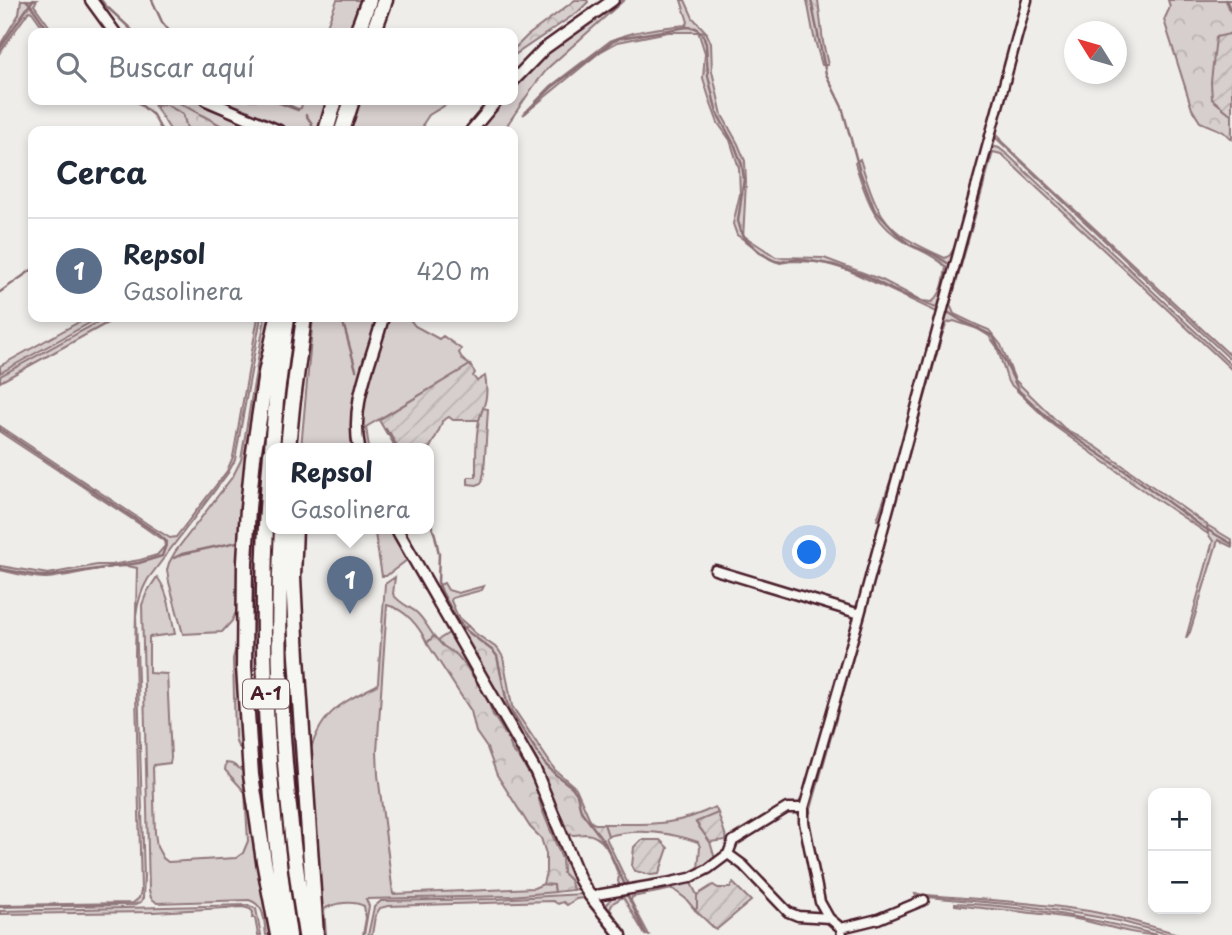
<!DOCTYPE html>
<html lang="es">
<head>
<meta charset="utf-8">
<style>
  :root { --surface:#fff; --page:#f2f2f3; --text:#1f2937; --muted:#747a83; --line:#e0e1e3; --accent:#0f766e }
  body { margin:0; font-family:"Playpen Sans",sans-serif; background:var(--page); color:var(--text) }
  .controls { position:absolute; right:21px; bottom:21px; display:grid; overflow:hidden; border-radius:14px; box-shadow:0 4px 10px #0003 }
  .controls button { width:63px; height:63px; display:grid; place-items:center; padding:0; border:0; border-bottom:2px solid var(--line); background:var(--surface); color:var(--text); font:35px sans-serif }
  .compass { position:absolute; left:1064px; top:21px; width:63px; height:63px; border-radius:50%; background:var(--surface); box-shadow:0 4px 10px #0003; rotate:307deg }
  .you { position:absolute; left:810px; top:553px; width:24px; height:24px; margin:-18px; border:5px solid #fff; border-radius:50%; background:#1a73e8; box-shadow:0 0 0 10px #1a73e833 }
  .badge { display:grid; place-items:center; width:46px; height:46px; border-radius:50%; background:var(--accent); color:#fff; font-size:23px; font-weight:700 }
  .pin { position:absolute; translate:-50% -58px; filter:drop-shadow(0 2px 4px #0008) }
  .pin::after { content:''; position:absolute; top:37px; width:24px; height:21px; background:inherit; clip-path:polygon(0 0,100% 0,50% 100%) }
  .popup { position:absolute; left:266px; top:443px; width:168px; height:91px; box-sizing:border-box; display:grid; place-content:center; border-radius:14px; background:var(--surface); filter:drop-shadow(0 2px 5px #0005); font-size:23px; white-space:nowrap; color:var(--muted) }
  .popup b { font-size:26px; color:var(--text) }
  .popup::after { content:''; position:absolute; left:50%; top:100%; margin-left:-14px; border:14px solid transparent; border-top-color:var(--surface) }
  .list { margin:0; padding:0; list-style:none }
  h2 { display:flex; justify-content:space-between; align-items:center; height:91px; margin:0; padding:0 28px; font-size:30px }
  h2 small { font-size:23px; font-weight:400; color:var(--muted) }
  .list li { display:grid; grid-template-columns:46px 1fr auto; gap:21px; align-items:center; box-sizing:border-box; height:105px; padding:0 28px; border-top:2px solid var(--line) }
  .list b { display:block; font-size:26px; white-space:nowrap }
  .list p { margin:0; font-size:23px; white-space:nowrap; color:var(--muted) }
  .list em { font-size:23px; font-style:normal; color:var(--muted) }
  .icon { flex:none; width:38px; height:38px; fill:none; stroke:currentColor; stroke-width:2; stroke-linecap:round; stroke-linejoin:round }
  .map { position:relative; flex:none; width:1232px; height:935px; overflow:hidden }
  .search { position:absolute; background:var(--surface); box-shadow:0 4px 10px #0003; left:28px; top:28px; width:490px; height:77px; display:flex; align-items:center; gap:18px; box-sizing:border-box; padding:0 24px; border-radius:14px; color:var(--muted); font-size:26px }
  .panel { position:absolute; background:var(--surface); box-shadow:0 4px 10px #0003; left:28px; top:126px; width:490px; height:196px; border-radius:14px }
  .map>svg:first-child { display:block }
</style>
</head>
<body>
<div class="map">
<svg width="1232" height="935" viewBox="0 0 1232 935">
  <defs>
    <pattern id="forest-crowns" width="20" height="18" patternUnits="userSpaceOnUse" patternTransform="scale(1.75)"><rect width="20" height="18" fill="#d7cfce"/><path d="M2 6a3 3 0 1 1 6 0M12 15a3 3 0 1 1 6 0" fill="none" stroke="#bab1b1"/></pattern>
    <pattern id="garden-furrows" width="10" height="10" patternUnits="userSpaceOnUse" patternTransform="scale(1.75)"><rect width="10" height="10" fill="#d7cfce"/><path d="M-1 1l2-2M0 10L10 0M9 11l2-2" fill="none" stroke="#bab1b1"/></pattern>
  </defs>
  <rect width="100%" height="100%" fill="#efedea"/>
  <filter id="ink" filterUnits="userSpaceOnUse"><feTurbulence type="fractalNoise" baseFrequency=".0143" numOctaves="2"/><feDisplacementMap in="SourceGraphic" scale="14" xChannelSelector="R" yChannelSelector="G"/><feConvolveMatrix kernelMatrix="1 2 1 2 8 2 1 2 1" color-interpolation-filters="sRGB"/></filter>
  <g filter="url(#ink)">
    <!-- grass -->
    <path fill="#d7cfce" stroke="#90777c" stroke-width="2" d="M 21,0 L 37,0 L 34,5 L 54,33 L 47,33 L 32,12 L 29,11 L 0,52 L 0,45 L 19,14 Z
      M 337,0 L 360,0 L 348,33 L 324,33 Z
      M 618,0 L 624,0 L 549,67 L 533,87 L 503,131 L 478,131 L 503,100 L 513,100 L 513,89 L 547,53 L 606,12 Z
      M 681,0 L 685,0 L 693,18 L 706,32 L 668,32 L 618,42 L 600,52 L 523,115 L 551,86 L 610,41 C 633,30 661,28 686,25 L 688,22 Z
      M 1022,0 L 1026,0 L 883,521 L 877,520 L 896,464 L 937,312 L 848,270 L 820,262 L 792,261 L 780,263 L 770,259 L 743,239 L 744,236 L 776,257 L 824,258 L 882,280 L 922,301 L 932,302 C 943,293 944,281 946,267 C 936,256 921,251 908,244 C 873,224 867,199 855,163 L 860,159 C 869,187 876,217 901,235 C 914,244 930,251 945,258 L 950,255 L 956,245 Z
      M 1029,0 L 1032,0 L 996,132 L 1001,141 L 1232,357 L 1232,361 L 995,137 L 994,132 Z
      M 174,100 L 195,100 L 268,131 L 231,131 Z
      M 221,100 L 278,100 L 298,109 L 301,108 L 303,100 L 327,100 L 318,131 L 290,131 Z
      M 358,100 L 450,100 L 452,101 L 429,115 L 423,124 L 424,126 L 415,131 L 349,131 Z
      M 165,104 L 183,114 L 187,128 L 194,131 L 171,131 L 155,106 Z
      M 992,146 L 999,148 L 1008,155 L 1232,366 L 1232,370 L 1001,154 L 993,152 L 950,305 L 954,314 L 979,326 L 978,329 L 954,321 L 947,323 L 942,335 L 810,813 L 808,813 L 989,148 Z
      M 88,317 L 100,317 L 0,373 L 0,366 Z
      M 107,317 L 118,317 L 0,382 L 0,376 Z
      M 258,317 L 261,317 L 235,460 L 228,473 L 148,579 C 141,591 138,601 136,615 L 144,877 L 143,898 L 141,902 L 134,905 L 0,907 L 0,905 L 133,903 L 139,898 L 141,891 L 135,655 L 137,568 C 116,561 68,578 44,578 C 29,578 14,573 0,570 L 0,566 L 48,574 L 97,565 L 111,565 L 140,560 L 157,555 L 165,546 L 164,541 L 144,527 L 0,432 L 0,426 L 152,527 L 170,538 L 176,537 L 227,471 L 233,457 Z
      M 265,317 L 273,317 L 242,513 L 237,610 L 232,621 L 222,632 L 183,634 L 169,582 L 167,570 L 169,563 L 175,552 L 233,476 L 241,460 Z
      M 313,317 L 378,317 C 364,362 349,399 352,448 L 301,448 Z
      M 388,317 L 408,317 L 415,326 L 439,339 L 443,336 L 461,349 L 459,353 L 463,360 L 470,365 L 366,427 L 369,448 L 365,448 C 356,402 377,361 388,317 Z
      M 274,372 L 267,414 L 261,508 L 278,902 L 257,780 L 247,608 L 255,472 Z
      M 1207,525 L 1232,540 L 1232,547 L 1218,540 L 1190,632 L 1186,638 L 1213,541 L 1208,534 Z
      M 272,528 L 278,528 L 300,935 L 294,935 L 278,806 L 270,652 Z
      M 374,528 L 391,528 L 406,552 L 407,560 L 386,576 L 382,576 Z
      M 400,528 L 403,528 L 437,589 L 439,585 L 444,583 L 448,590 L 458,593 L 484,586 L 482,590 L 452,598 L 451,601 L 458,617 L 468,626 L 460,630 Z
      M 290,540 L 309,906 C 305,873 299,840 296,806 C 287,718 285,628 290,540 Z
      M 157,577 C 169,592 171,616 175,634 L 149,637 L 149,673 L 167,674 L 171,758 L 170,763 L 154,765 L 153,768 L 155,833 L 157,847 L 163,858 L 168,862 L 236,858 L 243,853 L 248,841 L 245,792 L 225,770 L 226,763 C 234,763 238,767 244,773 L 273,935 L 266,935 C 264,920 265,905 249,900 L 157,903 L 151,898 L 149,890 L 142,605 L 147,592 Z
      M 395,577 L 393,594 C 399,603 408,606 416,612 C 424,619 428,628 434,636 L 427,643 C 419,626 405,609 387,605 L 377,752 L 378,775 L 393,894 L 534,888 L 543,884 L 554,885 L 555,892 L 511,896 L 366,899 L 369,906 L 364,935 L 363,935 L 366,918 L 364,906 C 352,900 335,903 324,909 L 326,935 L 321,935 L 308,759 C 319,714 337,705 377,685 L 378,682 L 385,584 Z
      M 449,633 L 453,634 L 527,761 L 578,885 L 578,889 L 573,890 L 570,880 L 563,873 L 562,859 L 541,807 L 535,784 L 521,760 L 512,750 L 508,738 L 493,715 L 487,698 L 457,656 L 443,646 L 438,640 Z
      M 236,647 L 238,648 L 244,750 C 237,748 236,743 235,736 L 233,659 Z
      M 715,807 L 718,813 L 696,823 L 710,842 L 715,859 L 698,869 L 700,847 L 698,842 C 669,832 638,828 608,836 L 604,824 C 648,824 675,827 715,807 Z
      M 690,881 L 697,895 L 697,908 L 695,910 L 686,899 L 673,889 L 632,897 L 631,901 L 649,935 L 645,935 L 623,897 L 613,903 L 610,909 L 627,935 L 624,935 L 607,910 L 606,906 L 613,895 L 667,887 Z
      M 582,894 L 586,896 L 617,935 L 613,935 L 587,900 L 583,898 L 576,899 L 567,905 L 563,902 L 558,904 L 553,901 L 388,906 L 380,908 L 375,916 L 372,935 L 368,935 L 374,907 L 381,901 L 496,899 Z
      M 915,894 C 971,899 1027,901 1082,910 C 1116,915 1149,926 1182,935 L 1170,935 L 1119,921 L 1080,914 L 1018,905 L 916,896 Z
      M 955,903 C 1023,906 1091,918 1157,935 C 1130,935 1103,924 1076,919 C 1036,912 995,910 955,905 Z
      M 248,905 L 256,909 L 261,935 L 258,935 L 255,918 L 252,918 L 253,912 L 250,909 L 243,907 L 153,912 L 0,914 L 0,911 Z"/>
    <!-- forest -->
    <path fill="url(#forest-crowns)" stroke="#90777c" stroke-width="2" d="M 575,0 L 587,0 L 588,2 L 578,12 L 513,56 L 513,50 L 527,36 Z
      M 807,0 L 818,0 L 823,42 L 828,65 L 822,65 L 814,37 Z
      M 1168,0 L 1232,0 L 1232,36 L 1229,34 L 1212,99 L 1232,115 L 1232,139 L 1222,131 L 1200,122 L 1192,109 L 1164,20 L 1170,7 Z
      M 698,31 L 706,32 L 711,43 L 712,71 L 722,115 L 738,144 L 745,161 L 746,182 L 743,239 L 737,235 L 733,224 L 740,194 L 739,168 L 730,140 L 718,123 L 711,104 L 703,78 L 705,53 Z
      M 152,100 L 174,100 L 231,131 L 194,131 L 187,128 L 183,114 L 165,104 L 155,106 Z
      M 979,326 L 989,330 L 1001,345 L 1015,380 L 1064,428 L 1095,446 L 1207,525 L 1208,534 L 1153,497 L 1053,425 L 1008,382 L 997,347 L 989,336 L 978,329 Z
      M 483,408 L 488,409 L 484,472 L 482,482 L 477,485 L 468,484 L 468,477 L 476,477 C 476,460 475,422 483,408 Z
      M 468,626 L 475,633 L 498,649 L 503,657 L 512,706 L 555,770 L 576,788 L 591,822 L 595,824 L 604,824 L 608,836 L 606,838 L 629,886 L 620,887 L 618,881 L 619,876 C 612,860 607,836 586,834 C 578,834 572,837 564,833 L 554,799 L 536,763 L 460,630 Z
      M 434,636 L 443,646 L 457,655 L 466,666 L 487,698 L 493,715 L 508,738 L 512,750 L 521,760 L 535,784 L 541,807 L 562,859 L 563,873 L 570,880 L 573,890 L 555,892 L 554,885 L 543,884 L 546,872 L 546,854 L 541,838 L 530,827 L 497,775 L 487,748 L 476,732 L 471,711 L 427,643 Z"/>
    <!-- garden -->
    <path fill="url(#garden-furrows)" stroke="#90777c" stroke-width="2" d="M 1229,34 L 1232,36 L 1232,115 L 1212,99 L 1211,82 L 1216,37 Z
      M 470,365 L 475,373 L 473,376 L 477,381 L 485,376 C 487,386 487,399 483,408 C 482,412 480,416 479,420 L 453,420 L 449,417 L 442,421 C 442,427 432,443 429,450 L 429,448 L 398,448 L 390,433 L 387,434 L 379,420 Z
      M 718,813 L 727,840 L 710,842 L 696,822 Z
      M 641,840 L 660,840 L 668,848 L 659,874 L 651,875 L 635,871 L 632,866 L 634,847 Z
      M 733,883 L 751,901 L 716,930 L 695,910 L 697,908 L 697,895 L 713,885 L 718,888 L 730,888 Z"/>
    <g fill="none" stroke-linecap="round" stroke-linejoin="round">
      <!-- stream -->
      <path stroke="#8a6f74" stroke-width="2.5" d="M 26,0 L 30,4 L 33,0
        M 101,0 L 105,5 L 135,33
        M 152,0 L 162,22 L 171,33
        M 811,0 L 826,74 L 842,107 L 860,172 L 874,209 L 898,235 L 910,245 L 933,254 L 949,264 L 950,269 L 939,309
        M 1226,0 L 1232,14
        M 0,48 L 30,4 L 50,33
        M 135,100 L 153,115 L 162,131
        M 272,100 L 298,110
        M 525,113 L 552,87 L 612,42 L 620,38 L 687,27 L 696,28 L 703,35 L 706,44 L 708,76 L 717,113 L 735,146 L 742,165 L 744,179 L 738,221 L 741,231 L 746,239 L 760,253 L 775,261 L 781,262 L 798,259 L 834,265 L 866,276 L 895,291 L 940,309
        M 306,115 L 312,124 L 312,131
        M 0,292 L 33,269
        M 946,311 L 962,321 L 993,336 L 1019,391 L 1055,424 L 1128,473 L 1201,526 L 1232,544
        M 343,317 L 344,326 L 356,370
        M 0,429 L 158,534 L 167,542 L 162,556 L 139,563 L 50,576 L 39,576 L 0,569
        M 386,429 L 396,448
        M 429,519 L 435,535 L 439,554 L 438,582 L 442,592 L 456,618 L 467,631 L 493,651 L 497,656 L 507,703 L 514,716 L 545,764 L 556,775 L 572,787 L 577,794 L 581,811 L 605,843 L 625,885
        M 174,558 L 182,554 L 237,542
        M 627,894 L 646,935"/>
      <!-- minor casing -->
      <g stroke="#4a1f2b" stroke-width="13">
        <path id="minor" d="M 715,570 L 860,614
          M 728,854 L 743,865 L 788,912 L 798,916 L 829,918
          M 590,896 L 666,883 L 690,878 L 708,869 L 728,854 L 733,841 L 787,808 L 804,808
          M 841,928 L 878,919 L 924,900
          M 842,935 L 841,928 L 829,918 L 820,902 L 804,822 L 804,808 L 860,614 L 1027,0"/>
      </g>
      <!-- tertiary casing -->
      <g stroke="#4a1f2b" stroke-width="15">
        <path id="tertiary" d="M 91,0 L 115,33
          M 513,81 L 544,49 L 613,0
          M 206,100 L 279,131
          M 471,131 L 497,100
          M 359,448 C 350,401 372,361 383,317
          M 396,528 L 536,772 L 580,880 L 590,896 L 621,935"/>
      </g>
      <!-- motorway casing -->
      <g stroke="#4a1f2b" stroke-width="19">
        <path id="motorway" d="M 357,33 L 369,0
          M 373,33 L 385,0
          M 326,131 L 335,100
          M 342,131 L 352,100
          M 278,317 L 266,373 L 253,458 L 248,508 L 245,562 L 244,667 L 251,775 L 264,861 L 278,935
          M 272,448 L 276,401 L 287,317
          M 288,448 L 292,407 L 304,317
          M 271,453 C 257,613 264,776 289,935
          M 282,528 C 274,663 284,801 306,935
          M 295,528 L 293,577 L 297,657 L 316,935"/>
      </g>
      <!-- minor -->
      <use href="#minor" stroke="#f6f6f2" stroke-width="8"/>
      <!-- tertiary -->
      <use href="#tertiary" stroke="#f6f6f2" stroke-width="10"/>
      <!-- motorway -->
      <use href="#motorway" stroke="#f6f6f2" stroke-width="14"/>
    </g>
  </g>
  <g text-anchor="middle" stroke-width="5" stroke-linejoin="round" paint-order="stroke">
    <!-- shield labels -->
    <rect fill="#f6f6f2" stroke="#7e6067" stroke-width="2" x="243" y="679.5" width="46" height="29" rx="5"/>
    <g font-size="18" font-weight="bold" fill="#4a1f2b">
      <text x="266" y="700">A-1</text>
    </g>
  </g>
</svg>
<div class="controls">
<button>+</button>
<button>−</button>
</div>
<svg class="compass" viewBox="-18 -18 36 36"><path d="M0-13l5 13h-10z" fill="#e53935"/><path d="M0 13l5-13h-10z" fill="#747a83"/></svg>
<div class="you"></div>
<div class="pin badge" style="left:350px;top:614px;background:#5c6f8a">1</div>
<div class="popup"><b>Repsol</b>Gasolinera</div>
<div class="search"><svg class="icon" aria-label="search" viewBox="0 0 24 24"><circle cx="10" cy="10" r="6"/><path d="M15 15l6 6"/></svg>Buscar aquí</div>
<section class="panel">
<h2>Cerca<small></small></h2>
<ul class="list">
<li><span class="badge" style="background:#5c6f8a">1</span><div><b>Repsol</b><p>Gasolinera</p></div><em>420 m</em></li>
</ul>
</section>
</div>
</body>
</html>
